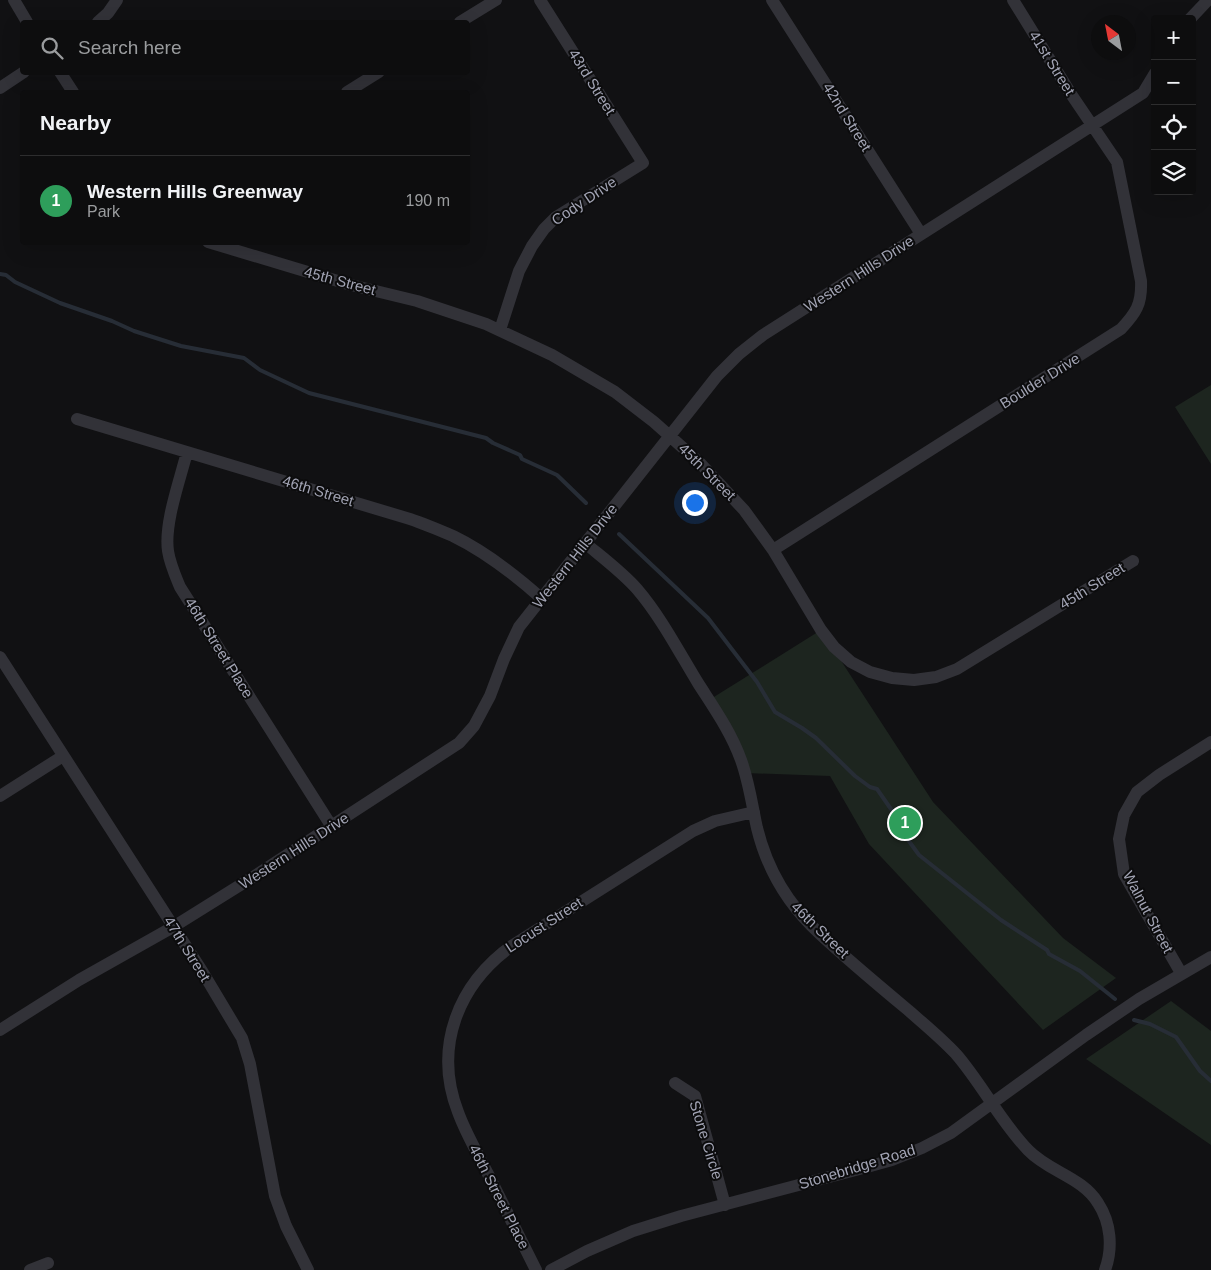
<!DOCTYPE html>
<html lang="en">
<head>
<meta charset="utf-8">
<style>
  :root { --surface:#0d0d0e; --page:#161617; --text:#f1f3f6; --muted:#9a9c9e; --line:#2d2d2e; --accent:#f6d126 }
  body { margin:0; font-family:Helvetica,sans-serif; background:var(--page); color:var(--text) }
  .controls { position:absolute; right:15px; top:15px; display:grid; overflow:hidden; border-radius:5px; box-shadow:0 5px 20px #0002 }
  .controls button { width:45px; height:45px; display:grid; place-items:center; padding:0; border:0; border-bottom:1px solid var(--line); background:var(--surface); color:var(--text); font:25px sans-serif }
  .compass { position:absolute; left:1091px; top:15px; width:45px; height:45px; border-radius:50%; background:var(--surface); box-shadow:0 5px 20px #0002; rotate:328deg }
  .you { position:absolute; left:694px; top:502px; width:18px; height:18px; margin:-12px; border:4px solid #fff; border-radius:50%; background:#1a73e8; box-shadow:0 0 0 8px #1a73e833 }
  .badge { display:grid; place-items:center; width:32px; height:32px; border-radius:50%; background:var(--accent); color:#fff; font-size:16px; font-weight:700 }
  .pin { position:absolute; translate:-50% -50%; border:2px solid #fff; box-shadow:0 1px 5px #0006 }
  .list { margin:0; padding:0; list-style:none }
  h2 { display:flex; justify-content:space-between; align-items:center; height:65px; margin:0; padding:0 20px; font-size:21px }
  h2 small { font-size:16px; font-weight:400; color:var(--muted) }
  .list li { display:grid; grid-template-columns:32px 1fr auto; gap:15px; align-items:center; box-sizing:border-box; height:90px; padding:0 20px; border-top:1px solid var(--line) }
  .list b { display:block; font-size:19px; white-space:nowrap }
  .list p { margin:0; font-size:16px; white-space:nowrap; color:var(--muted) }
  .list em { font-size:16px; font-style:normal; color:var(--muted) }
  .icon { flex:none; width:28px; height:28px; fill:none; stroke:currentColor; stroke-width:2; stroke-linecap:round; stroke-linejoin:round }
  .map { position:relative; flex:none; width:1211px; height:1270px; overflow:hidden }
  .search { position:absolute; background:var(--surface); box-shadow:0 5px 20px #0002; left:20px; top:20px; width:450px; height:55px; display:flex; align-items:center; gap:12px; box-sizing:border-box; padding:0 18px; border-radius:5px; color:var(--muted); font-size:19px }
  .panel { position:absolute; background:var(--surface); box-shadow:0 5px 20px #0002; left:20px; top:90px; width:450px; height:155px; border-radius:5px }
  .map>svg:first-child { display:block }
</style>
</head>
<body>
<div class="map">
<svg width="1211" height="1270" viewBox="0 0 1211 1270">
  <rect width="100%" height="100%" fill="#111113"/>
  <!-- green -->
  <path fill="#1d251f" d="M 1211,385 L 1211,464 L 1175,407 Z
    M 821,630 L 933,802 L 1063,938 L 1116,978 L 1043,1030 L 869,844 L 830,776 L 746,773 L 709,700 Z
    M 1171,1001 L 1211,1031 L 1211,1145 L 1086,1059 Z"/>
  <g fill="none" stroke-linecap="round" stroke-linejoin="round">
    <!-- stream -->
    <path stroke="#272d36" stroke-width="4" d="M 0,274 L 6,275 L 15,282 L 60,303 L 112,321 L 134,331 L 181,346 L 244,358 L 260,370 L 309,393 L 486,438 L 493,443 L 520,455 L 522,459 L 557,475 L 586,503
      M 619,534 L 708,618 L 757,682 L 775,712 L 802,728 L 816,738 L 855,776 L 870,787 L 877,789 L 893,812 L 898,826 L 919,855 L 1001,920 L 1047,950 L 1049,954 L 1080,971 L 1115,999
      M 1134,1020 L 1150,1024 L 1176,1037 L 1200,1071 L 1211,1081"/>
    <!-- minor -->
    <path stroke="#323238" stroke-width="12" d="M 14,0 L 27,22
      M 772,0 L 921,234
      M 1190,19 L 1208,0
      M 98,22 L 108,13 L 117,0
      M 460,22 L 496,0
      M 60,72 L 73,92
      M 0,88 L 24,72
      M 347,92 L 379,72
      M 208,242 L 351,285 L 417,301 L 486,324 L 552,355 L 615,392 L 654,422 L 701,464 L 744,510 L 773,550 L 821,630 L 834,647 L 851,662 L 870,672 L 892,678 L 914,680 L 936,677 L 957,669 L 1133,561
      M 500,330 L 519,271 L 532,246 L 544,229 L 556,217 L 643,163 L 540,0
      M 77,419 L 410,519 C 425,524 439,530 453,536 C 486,552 514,574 541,598
      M 187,452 C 180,480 164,523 168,551 C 170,564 175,575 180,587 L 332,827
      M 585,543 C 603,558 622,572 637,589 C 661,617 679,652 698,683 C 714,708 731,732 741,760 C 749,782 752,805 757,828 C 767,869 788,905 820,934 C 848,960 878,985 908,1010 C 924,1024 941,1038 956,1054 C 982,1084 1000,1121 1028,1150 C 1049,1172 1082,1177 1098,1203 C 1111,1223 1113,1248 1105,1270
      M 773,550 L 1121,329 C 1136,313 1142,304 1141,281 L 1117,162 L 1071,94 L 1013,0
      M 0,657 L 202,971 L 242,1038 L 250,1064 L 275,1196 L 286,1226 L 308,1270
      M 0,796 L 63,756
      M 1181,973 L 1124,874 L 1119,839 L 1124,815 L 1137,792 L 1159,775 L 1211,742
      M 0,1030 L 79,980 L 173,927 L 253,877 L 459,743 L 474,726 L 490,696 L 504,659 L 519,627 L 717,376 L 739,354 L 763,335 L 1143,93 L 1155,73
      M 675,1083 L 695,1096 L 725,1205
      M 30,1270 L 48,1263
      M 536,1270 C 520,1238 504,1206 488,1174 C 478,1154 466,1134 458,1112 C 433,1047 458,984 513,945 L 693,831 L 715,821 L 754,812
      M 551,1270 L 587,1251 L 633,1231 L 681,1216 L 867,1167 L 892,1160 L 922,1148 L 951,1133 L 1086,1035 L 1139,999 L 1211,957"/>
  </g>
  <g text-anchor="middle" stroke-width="4" stroke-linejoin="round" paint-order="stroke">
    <!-- street labels -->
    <g font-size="15" fill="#a2a4b4" stroke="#0c0c0d">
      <text transform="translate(1052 63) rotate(58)" y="5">41st Street</text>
      <text transform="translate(592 82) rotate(58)" y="5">43rd Street</text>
      <text transform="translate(847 117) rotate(58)" y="5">42nd Street</text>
      <text transform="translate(584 201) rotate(-34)" y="5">Cody Drive</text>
      <text transform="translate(859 274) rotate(-33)" y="5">Western Hills Drive</text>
      <text transform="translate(340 281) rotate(15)" y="5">45th Street</text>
      <text transform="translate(1040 381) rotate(-32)" y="5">Boulder Drive</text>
      <text transform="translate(707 472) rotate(45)" y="5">45th Street</text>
      <text transform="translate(318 491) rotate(17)" y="5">46th Street</text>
      <text transform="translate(575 556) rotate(-52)" y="5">Western Hills Drive</text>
      <text transform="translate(1092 586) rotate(-32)" y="5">45th Street</text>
      <text transform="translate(219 648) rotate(58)" y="5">46th Street Place</text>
      <text transform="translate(294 851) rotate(-33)" y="5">Western Hills Drive</text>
      <text transform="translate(1148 912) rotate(62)" y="5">Walnut Street</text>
      <text transform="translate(544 925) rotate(-33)" y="5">Locust Street</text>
      <text transform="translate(820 930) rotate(44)" y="5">46th Street</text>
      <text transform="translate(187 949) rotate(58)" y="5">47th Street</text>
      <text transform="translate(706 1140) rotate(73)" y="5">Stone Circle</text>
      <text transform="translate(857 1167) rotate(-17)" y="5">Stonebridge Road</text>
      <text transform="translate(499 1197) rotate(63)" y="5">46th Street Place</text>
    </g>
  </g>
</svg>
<div class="controls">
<button>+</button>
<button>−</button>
<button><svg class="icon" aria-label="locate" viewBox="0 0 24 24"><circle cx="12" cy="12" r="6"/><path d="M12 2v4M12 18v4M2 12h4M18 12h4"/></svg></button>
<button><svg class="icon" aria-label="layers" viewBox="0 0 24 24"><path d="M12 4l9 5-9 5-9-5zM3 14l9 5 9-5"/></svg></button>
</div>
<svg class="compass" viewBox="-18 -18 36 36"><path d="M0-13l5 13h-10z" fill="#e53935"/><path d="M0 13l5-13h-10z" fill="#9a9c9e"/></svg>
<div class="you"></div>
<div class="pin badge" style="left:905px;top:823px;background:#2e9e5b">1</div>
<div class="search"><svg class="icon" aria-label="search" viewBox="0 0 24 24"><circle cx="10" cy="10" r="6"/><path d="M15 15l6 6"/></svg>Search here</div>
<section class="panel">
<h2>Nearby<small></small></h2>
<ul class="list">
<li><span class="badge" style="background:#2e9e5b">1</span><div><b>Western Hills Greenway</b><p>Park</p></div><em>190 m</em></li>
</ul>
</section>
</div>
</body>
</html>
